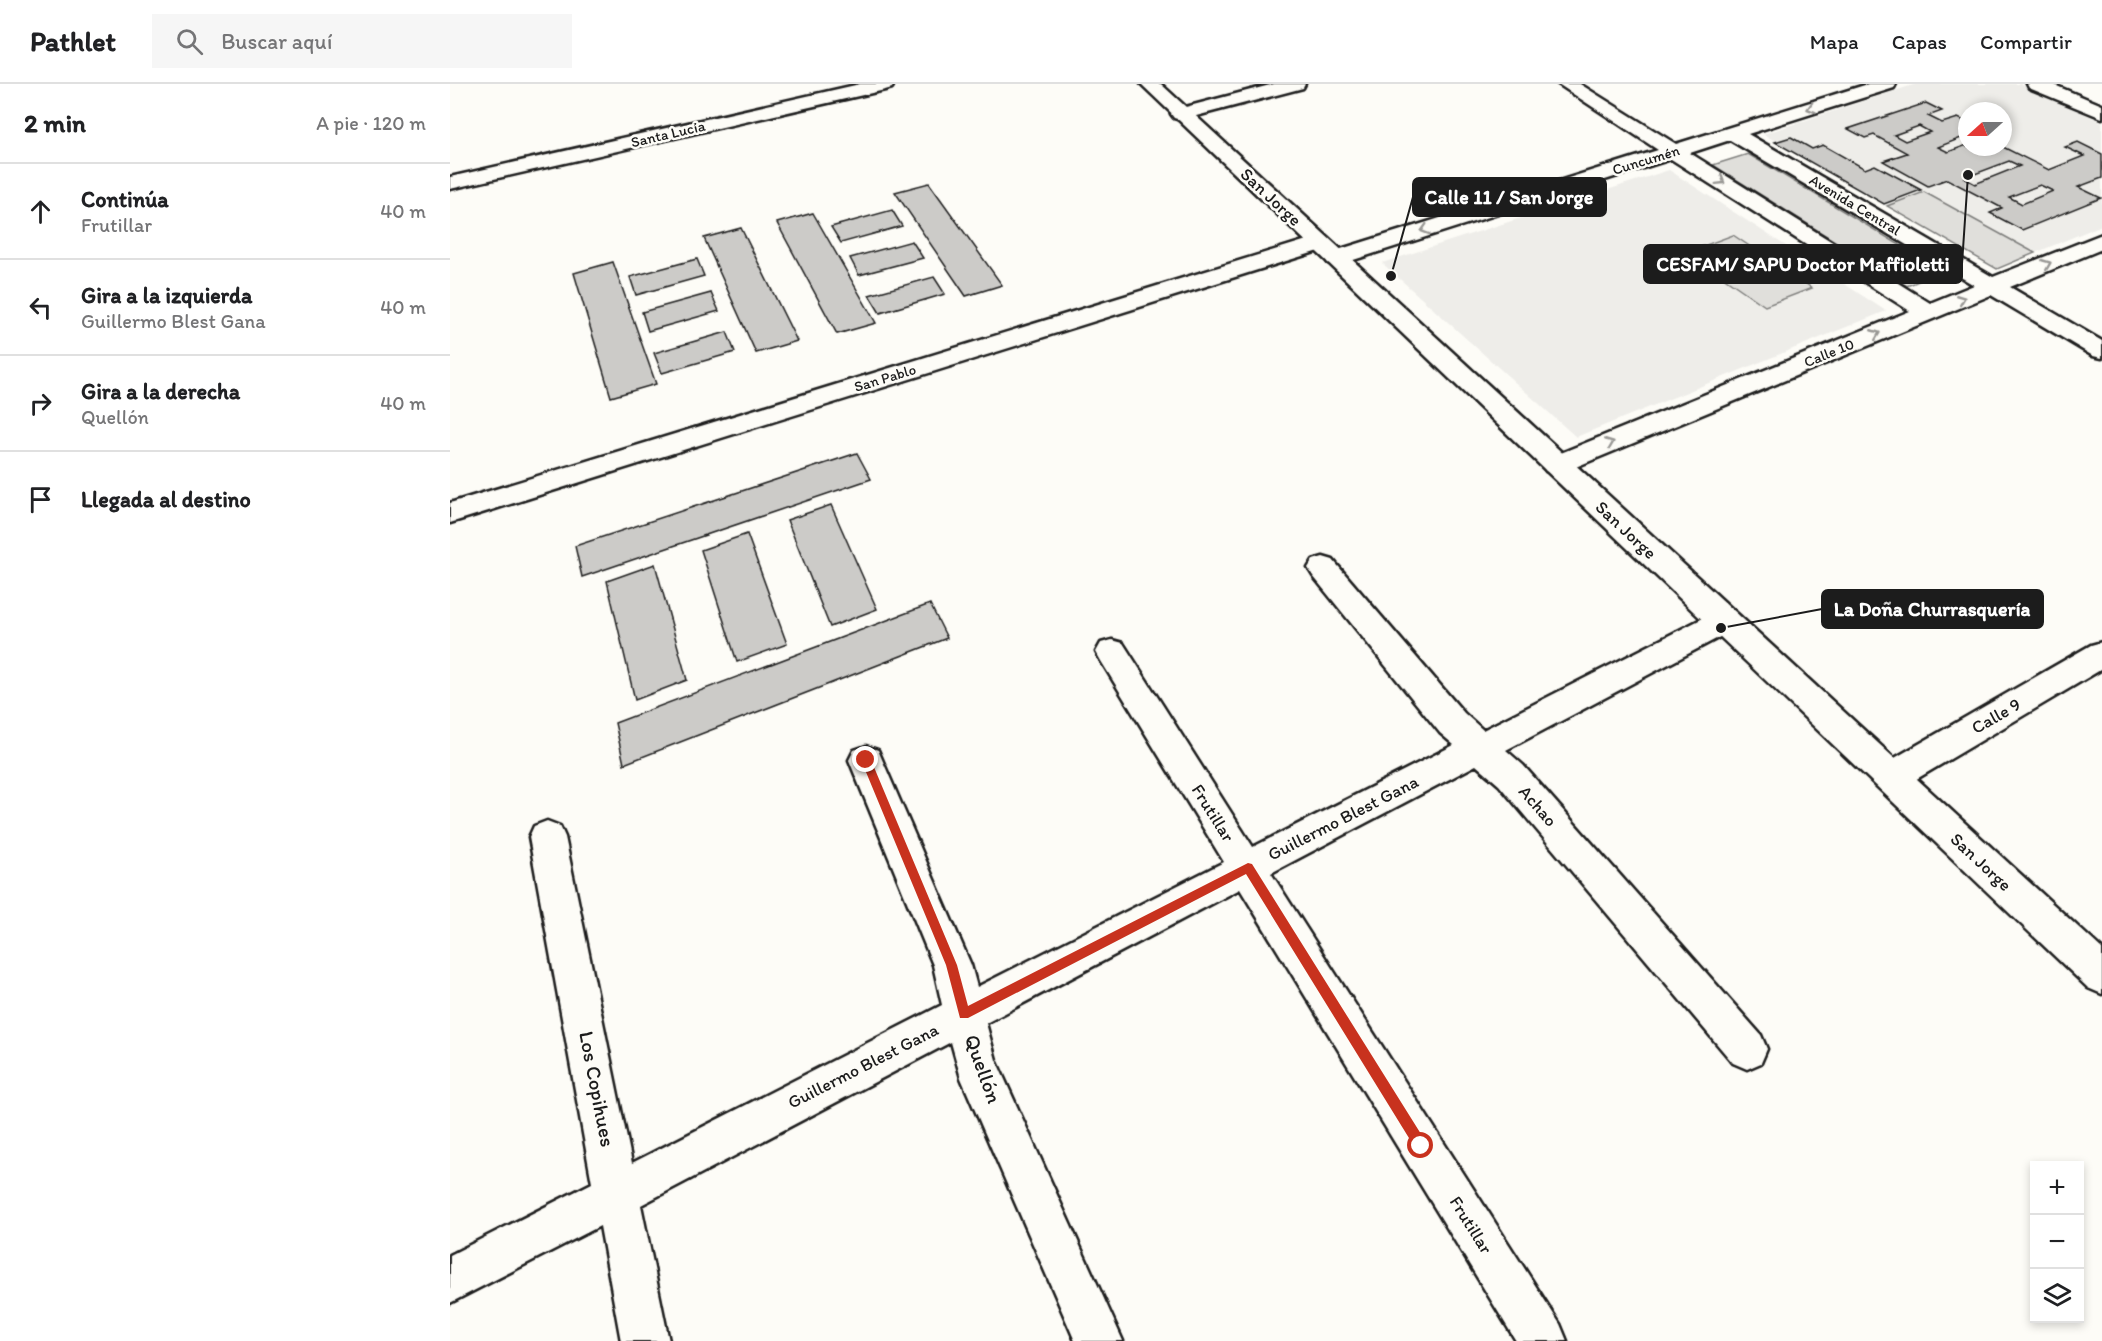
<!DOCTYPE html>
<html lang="es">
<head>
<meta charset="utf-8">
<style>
  :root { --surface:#fff; --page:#f6f6f6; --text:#202124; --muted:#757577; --line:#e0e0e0 }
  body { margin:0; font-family:Itim,sans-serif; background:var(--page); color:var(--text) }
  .controls { position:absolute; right:18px; bottom:18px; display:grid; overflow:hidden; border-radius:0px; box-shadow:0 3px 9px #0003 }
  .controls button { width:54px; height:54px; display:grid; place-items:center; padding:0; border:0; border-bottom:2px solid var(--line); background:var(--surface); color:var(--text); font:30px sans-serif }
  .compass { position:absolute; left:1508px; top:18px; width:54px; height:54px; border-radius:50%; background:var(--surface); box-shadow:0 3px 9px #0003; rotate:249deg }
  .stop { position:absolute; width:18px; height:18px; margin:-14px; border:4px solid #c8321e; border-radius:50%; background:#fff }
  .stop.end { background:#c8321e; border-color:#fff; box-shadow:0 2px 6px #0008 }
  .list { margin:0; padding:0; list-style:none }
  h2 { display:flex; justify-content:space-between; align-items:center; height:78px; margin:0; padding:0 24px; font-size:26px }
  h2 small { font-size:20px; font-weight:400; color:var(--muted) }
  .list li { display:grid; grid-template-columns:39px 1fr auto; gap:18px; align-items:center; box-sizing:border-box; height:96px; padding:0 24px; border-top:2px solid var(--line) }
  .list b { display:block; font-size:22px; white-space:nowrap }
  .list p { margin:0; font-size:20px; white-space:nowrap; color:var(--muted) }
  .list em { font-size:20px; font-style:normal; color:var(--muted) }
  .icon { flex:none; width:33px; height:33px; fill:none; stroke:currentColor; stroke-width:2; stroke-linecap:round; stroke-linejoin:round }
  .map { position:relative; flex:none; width:1652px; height:1257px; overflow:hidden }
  header { display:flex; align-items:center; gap:36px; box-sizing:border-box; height:84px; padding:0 30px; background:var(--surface); border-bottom:2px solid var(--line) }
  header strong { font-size:28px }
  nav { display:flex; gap:33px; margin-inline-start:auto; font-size:21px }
  .search { width:420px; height:54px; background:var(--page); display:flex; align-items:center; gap:15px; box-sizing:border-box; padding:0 21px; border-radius:0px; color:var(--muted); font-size:22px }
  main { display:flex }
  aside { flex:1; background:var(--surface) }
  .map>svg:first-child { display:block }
</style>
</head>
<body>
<header>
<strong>Pathlet</strong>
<div class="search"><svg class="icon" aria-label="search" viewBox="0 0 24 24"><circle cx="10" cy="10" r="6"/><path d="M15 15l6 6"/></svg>Buscar aquí</div>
<nav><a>Mapa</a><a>Capas</a><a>Compartir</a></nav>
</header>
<main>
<aside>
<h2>2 min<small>A pie · 120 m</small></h2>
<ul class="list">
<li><svg class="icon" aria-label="ahead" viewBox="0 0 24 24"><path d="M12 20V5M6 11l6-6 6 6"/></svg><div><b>Continúa</b><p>Frutillar</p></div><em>40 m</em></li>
<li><svg class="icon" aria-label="left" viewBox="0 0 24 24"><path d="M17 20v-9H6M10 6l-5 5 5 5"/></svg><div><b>Gira a la izquierda</b><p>Guillermo Blest Gana</p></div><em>40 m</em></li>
<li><svg class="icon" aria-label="right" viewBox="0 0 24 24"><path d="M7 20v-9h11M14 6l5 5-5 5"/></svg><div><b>Gira a la derecha</b><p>Quellón</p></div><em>40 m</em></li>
<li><svg class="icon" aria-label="arrive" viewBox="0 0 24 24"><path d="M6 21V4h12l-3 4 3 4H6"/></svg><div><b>Llegada al destino</b></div></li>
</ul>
</aside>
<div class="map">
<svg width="1652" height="1257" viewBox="0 0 1652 1257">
  <rect width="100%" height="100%" fill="#fdfcf7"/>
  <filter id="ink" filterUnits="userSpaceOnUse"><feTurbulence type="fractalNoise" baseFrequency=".0167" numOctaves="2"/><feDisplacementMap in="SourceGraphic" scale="12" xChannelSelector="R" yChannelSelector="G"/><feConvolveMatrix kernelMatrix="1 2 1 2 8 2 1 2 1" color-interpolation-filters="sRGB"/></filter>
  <g filter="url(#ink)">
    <!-- built -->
    <path fill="#eeede9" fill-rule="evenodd" d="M 1466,0 L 1570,0 L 1652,38 L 1652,141 L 1547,185 L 1313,50 ZM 1517,27 L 1553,27 L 1553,63 L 1517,63 Z
      M 1219,86 L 1436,227 L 1126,353 L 932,179 Z"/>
    <!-- green -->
    <path fill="#e0dfdb" stroke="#7e7e7c" stroke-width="1.5" d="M 1298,70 L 1493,187 L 1457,202 L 1263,81 Z
      M 1474,108 L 1585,169 L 1547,185 L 1437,122 Z
      M 1283,151 L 1362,204 L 1315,222 L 1237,168 Z"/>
    <!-- building -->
    <path fill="#cccbc8" stroke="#1c1c1c" stroke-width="1.5" fill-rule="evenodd" d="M 1476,19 L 1492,27 L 1478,32 L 1492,39 L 1508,34 L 1517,38 L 1517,58 L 1511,54 L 1488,63 L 1498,68 L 1517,61 L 1517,63 L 1553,63 L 1599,86 L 1634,72 L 1615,63 L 1628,58 L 1652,70 L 1652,94 L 1628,103 L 1651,114 L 1572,146 L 1540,129 L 1552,124 L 1497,95 L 1478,102 L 1433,77 L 1457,69 L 1424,51 L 1415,54 L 1398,45 ZM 1469,42 L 1480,48 L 1455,57 L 1444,51 ZM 1559,77 L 1570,82 L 1525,100 L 1514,94 ZM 1590,101 L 1603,107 L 1572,120 L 1559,113 Z
      M 1341,53 L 1362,65 L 1373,61 L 1415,85 L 1425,81 L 1471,106 L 1434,120 L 1325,58 Z
      M 479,99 L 552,201 L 516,212 L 445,108 Z
      M 442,126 L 452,142 L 391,159 L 381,143 Z
      M 363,129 L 426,239 L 387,250 L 327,139 Z
      M 291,144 L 347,257 L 306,269 L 254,154 Z
      M 462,157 L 473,174 L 409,191 L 400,174 Z
      M 247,175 L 254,192 L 186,211 L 180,193 Z
      M 163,178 L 206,300 L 161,313 L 124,189 Z
      M 484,193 L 495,210 L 430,229 L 419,211 Z
      M 261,209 L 269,227 L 198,247 L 192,228 Z
      M 277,248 L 285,268 L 212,289 L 204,269 Z
      M 407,369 L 421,395 L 132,493 L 125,462 Z
      M 381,421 L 427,525 L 380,543 L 337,436 Z
      M 297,450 L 337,560 L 287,578 L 251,466 Z
      M 205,480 L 237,596 L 185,616 L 157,497 Z
      M 480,520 L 497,554 L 174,680 L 165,639 Z"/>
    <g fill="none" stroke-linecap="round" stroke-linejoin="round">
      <!-- street casing -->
      <g stroke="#1c1c1c" stroke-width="5">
        <path id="street" d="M 410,0 L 444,0 L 442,4 L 435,6 L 0,105 L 0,93 Z
          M 824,0 L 855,0 L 853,4 L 731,36 L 724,34 L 721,30 L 724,26 Z
          M 1108,0 L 1130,0 L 1226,60 L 1418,0 L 1446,0 L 1444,4 L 1298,50 L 1543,193 L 1652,150 L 1652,165 L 1560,203 L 1652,257 L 1652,274 L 1643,272 L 1541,211 L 1116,387 L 1106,390 L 1096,387 L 1092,381 L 1096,375 L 1460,227 L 1221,75 L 894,179 L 886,181 L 878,179 L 875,174 L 878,169 L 1208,66 ZM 1280,56 L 1524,201 L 1480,219 L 1240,69 Z
          M 1577,0 L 1602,0 L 1652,21 L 1652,34 L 1579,4 Z
          M 870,152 L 878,154 L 881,159 L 878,164 L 0,439 L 0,419 Z
          M 873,473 L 883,476 L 1014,629 L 1033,646 L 1263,529 L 1274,525 L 1285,529 L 1289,537 L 1285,545 L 1056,666 L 1073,681 L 1311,951 L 1317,965 L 1311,979 L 1297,985 L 1283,979 L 1049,701 L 1026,681 L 821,789 L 1110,1240 L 1117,1257 L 1066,1257 L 790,805 L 536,939 L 546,976 L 673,1257 L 625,1257 L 511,994 L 501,958 L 191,1121 L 219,1257 L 171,1257 L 150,1142 L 0,1219 L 0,1171 L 142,1099 L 79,753 L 84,742 L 97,737 L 110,742 L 115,753 L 182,1079 L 492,921 L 483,881 L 399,676 L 404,666 L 416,662 L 428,666 L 521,881 L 527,903 L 774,778 L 651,577 L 646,568 L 651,559 L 662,556 L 673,559 L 803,763 L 1004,661 L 990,649 L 863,492 L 858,484 L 863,476 Z
          M 1652,558 L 1652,585 L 1453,703 L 1441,708 L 1429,703 L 1424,693 L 1429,683 L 1641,561 Z"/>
      </g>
      <!-- secondary casing -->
      <g stroke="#1c1c1c" stroke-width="5">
        <path id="secondary" d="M 691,0 L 711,0 L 1652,865 L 1652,910 L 1638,904 Z"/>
      </g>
      <!-- street -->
      <use href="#street" fill="#fdfcf7" fill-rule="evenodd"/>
      <!-- secondary -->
      <use href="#secondary" fill="#fdfcf7" fill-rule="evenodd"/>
    </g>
    <!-- one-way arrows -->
    <defs><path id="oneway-chevron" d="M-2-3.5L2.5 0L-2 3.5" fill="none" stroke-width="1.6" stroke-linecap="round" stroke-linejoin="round" transform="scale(1.5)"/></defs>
    <g stroke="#989794">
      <use href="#oneway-chevron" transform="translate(1361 24) rotate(163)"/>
      <use href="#oneway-chevron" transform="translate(1271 97) rotate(32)"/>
      <use href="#oneway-chevron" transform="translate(975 146) rotate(163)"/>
      <use href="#oneway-chevron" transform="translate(1597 180) rotate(-22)"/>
      <use href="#oneway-chevron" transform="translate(1511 215) rotate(-22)"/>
      <use href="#oneway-chevron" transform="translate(1426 250) rotate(-22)"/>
      <use href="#oneway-chevron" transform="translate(1160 359) rotate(-22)"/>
    </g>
  </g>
  <!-- route -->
  <path fill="#c8321e" d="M 416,672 L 421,676 L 507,881 L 518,922 L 798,779 L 802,780 L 976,1058 L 978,1062 L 976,1067 L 971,1068 L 967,1067 L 796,790 L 518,934 L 510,934 L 496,881 L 411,676 Z"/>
  <g text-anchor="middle" stroke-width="5" stroke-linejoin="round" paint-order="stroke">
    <!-- far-street labels -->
    <g font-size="15" fill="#1c1c1c" stroke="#fdfcf7">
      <text transform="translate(218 50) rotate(-13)" y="5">Santa Lucía</text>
      <text transform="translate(1196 76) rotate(-17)" y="5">Cuncumén</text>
      <text transform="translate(1405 121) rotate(31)" y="5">Avenida Central</text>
      <text transform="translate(1379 269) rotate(-22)" y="5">Calle 10</text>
      <text transform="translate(435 294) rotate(-17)" y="5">San Pablo</text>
    </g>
    <!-- street labels -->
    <g font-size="18" fill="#1c1c1c" stroke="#fdfcf7">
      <text transform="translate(821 113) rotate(43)" y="6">San Jorge</text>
      <text transform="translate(1176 446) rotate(43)" y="6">San Jorge</text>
      <text transform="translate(1546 632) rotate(-30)" y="6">Calle 9</text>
      <text transform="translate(1088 722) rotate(49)" y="6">Achao</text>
      <text transform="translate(763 729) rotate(58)" y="6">Frutillar</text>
      <text transform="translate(893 734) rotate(-27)" y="6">Guillermo Blest Gana</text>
      <text transform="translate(1531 778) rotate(43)" y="6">San Jorge</text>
      <text transform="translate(413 982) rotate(-27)" y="6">Guillermo Blest Gana</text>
      <text transform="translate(1021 1141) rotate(58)" y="6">Frutillar</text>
    </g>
    <!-- near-street labels -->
    <g font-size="21" fill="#1c1c1c" stroke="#fdfcf7">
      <text transform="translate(533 985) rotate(70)" y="7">Quellón</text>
      <text transform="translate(147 1005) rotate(79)" y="7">Los Copihues</text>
    </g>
  </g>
  <!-- callouts -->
  <path fill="none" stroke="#1c1c1c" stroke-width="2" d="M941 192L963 113M1518 91L1512 180M1271 544L1372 525"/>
  <g fill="#1c1c1c" stroke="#fdfcf7" stroke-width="2">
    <circle cx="941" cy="192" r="6"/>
    <circle cx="1518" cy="91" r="6"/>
    <circle cx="1271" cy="544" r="6"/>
  </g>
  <g fill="#1c1c1c" stroke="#1c1c1c" stroke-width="2">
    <rect x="963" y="94" width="193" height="38" rx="6"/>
    <rect x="1194" y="161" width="318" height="38" rx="6"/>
    <rect x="1372" y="506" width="221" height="38" rx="6"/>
  </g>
  <g font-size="20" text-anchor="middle" font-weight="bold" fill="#fff">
    <text x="1059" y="120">Calle 11 / San Jorge</text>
    <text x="1353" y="187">CESFAM/ SAPU Doctor Maffioletti</text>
    <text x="1482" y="532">La Doña Churrasquería</text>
  </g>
</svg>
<div class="controls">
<button>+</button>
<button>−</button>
<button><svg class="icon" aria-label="layers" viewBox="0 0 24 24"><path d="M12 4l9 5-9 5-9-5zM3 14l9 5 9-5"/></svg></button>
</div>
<svg class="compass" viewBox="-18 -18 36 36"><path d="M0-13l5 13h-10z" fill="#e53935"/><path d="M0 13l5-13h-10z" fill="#757577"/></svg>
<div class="stop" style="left:971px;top:1062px"></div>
<div class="stop end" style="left:416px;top:676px"></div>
</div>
</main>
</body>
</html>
